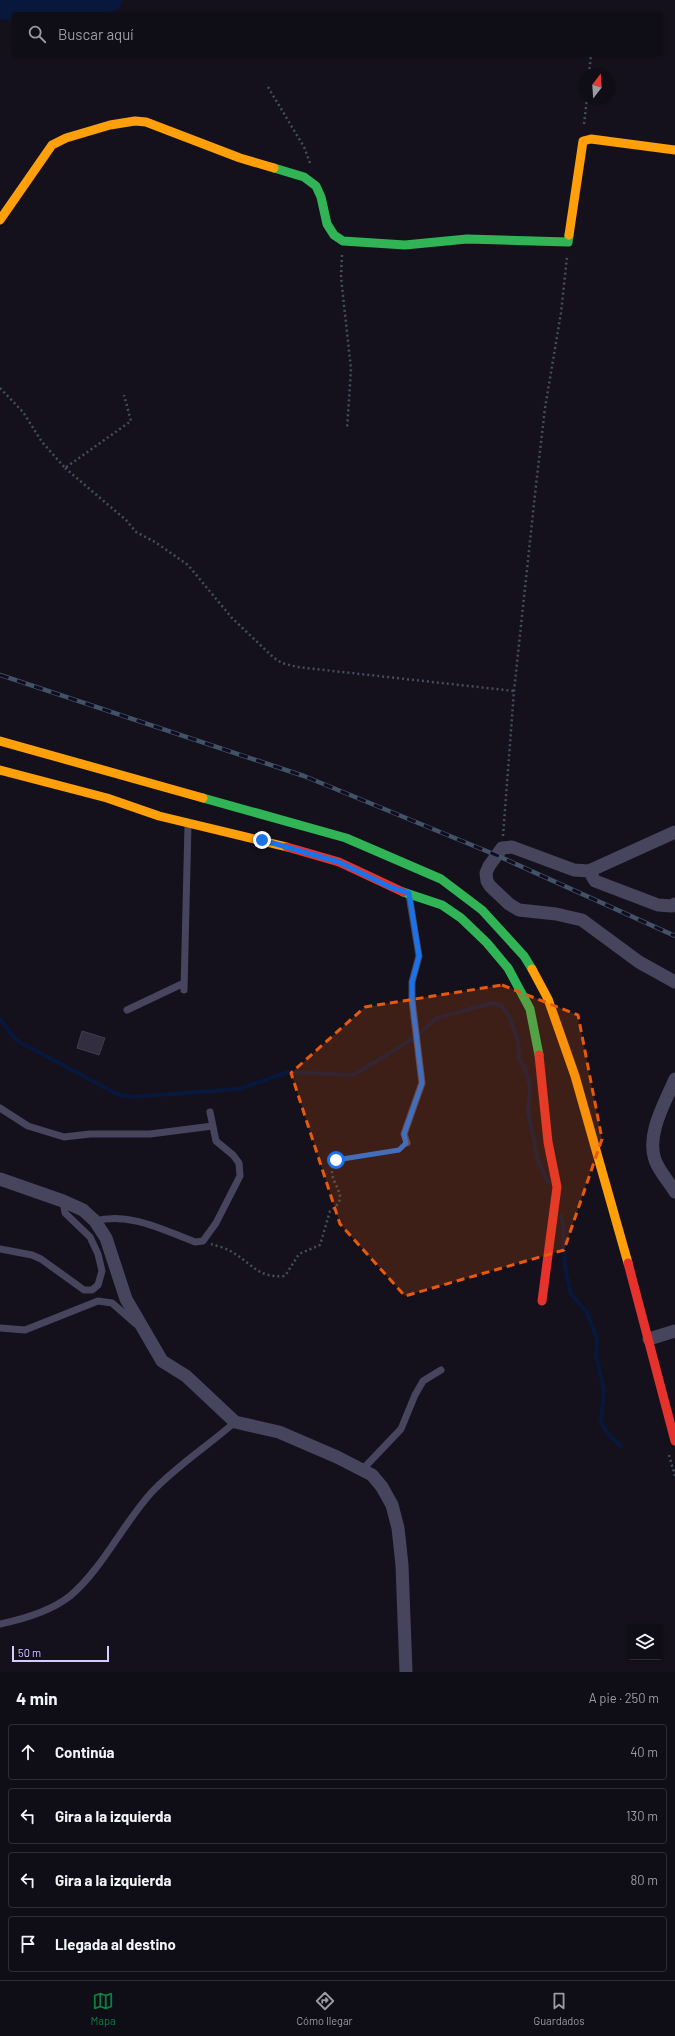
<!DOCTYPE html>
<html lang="es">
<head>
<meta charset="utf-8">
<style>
  :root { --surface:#0f0d15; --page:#1d1b22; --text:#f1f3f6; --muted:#9b9ca0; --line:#2f2d34; --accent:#0b8043 }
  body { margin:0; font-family:Barlow,sans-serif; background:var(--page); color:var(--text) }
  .controls { position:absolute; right:12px; bottom:12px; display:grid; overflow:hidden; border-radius:4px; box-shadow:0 1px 3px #0004 }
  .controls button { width:36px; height:36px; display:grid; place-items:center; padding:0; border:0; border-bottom:1px solid var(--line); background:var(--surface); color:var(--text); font:20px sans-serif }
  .compass { position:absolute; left:579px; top:68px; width:36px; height:36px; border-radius:50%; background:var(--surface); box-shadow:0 1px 3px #0004; rotate:17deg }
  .scale { position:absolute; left:12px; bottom:10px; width:97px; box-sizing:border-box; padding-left:4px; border:2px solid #d5ccff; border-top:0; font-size:11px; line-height:14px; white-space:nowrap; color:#d5ccff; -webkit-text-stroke:3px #110c21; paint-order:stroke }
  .stop { position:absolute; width:12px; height:12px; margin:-9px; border:3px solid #1a73e8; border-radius:50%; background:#fff }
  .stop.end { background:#1a73e8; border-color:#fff; box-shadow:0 1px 4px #0008 }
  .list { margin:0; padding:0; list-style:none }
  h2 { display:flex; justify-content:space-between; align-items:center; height:52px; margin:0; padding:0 16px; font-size:17px }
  h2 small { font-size:13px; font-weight:400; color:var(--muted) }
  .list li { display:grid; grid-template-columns:26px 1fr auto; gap:12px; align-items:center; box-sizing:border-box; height:56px; margin:0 8px 8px; padding:0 8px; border:1px solid var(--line); border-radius:4px }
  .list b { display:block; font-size:15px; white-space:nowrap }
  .list em { font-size:13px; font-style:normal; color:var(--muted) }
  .icon { flex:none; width:22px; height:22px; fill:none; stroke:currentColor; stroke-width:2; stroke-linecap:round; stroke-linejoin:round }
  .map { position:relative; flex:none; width:675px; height:1672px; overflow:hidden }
  .search { position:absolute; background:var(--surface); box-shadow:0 1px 3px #0004; left:12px; right:12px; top:12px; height:44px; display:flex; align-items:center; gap:10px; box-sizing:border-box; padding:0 14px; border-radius:4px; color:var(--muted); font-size:15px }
  .sheet { height:308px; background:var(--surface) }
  nav { display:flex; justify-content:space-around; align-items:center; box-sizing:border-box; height:56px; border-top:1px solid var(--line); background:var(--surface); font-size:11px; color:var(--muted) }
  nav a { display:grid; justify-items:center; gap:2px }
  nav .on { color:var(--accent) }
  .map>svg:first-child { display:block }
</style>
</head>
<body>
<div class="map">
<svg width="675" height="1672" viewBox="0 0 675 1672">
  <rect width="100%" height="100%" fill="#14111c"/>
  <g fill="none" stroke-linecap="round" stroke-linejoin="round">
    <!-- stream -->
    <path stroke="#08183c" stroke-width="4" d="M 0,1019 L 16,1040 L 117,1094 L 130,1097 L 239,1089 L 288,1072 L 352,1075 L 357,1073 L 412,1039 L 437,1018 L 492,1003 L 501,1005 L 509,1016 L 518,1041 L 519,1060 L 524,1066 L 530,1086 L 528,1112 L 539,1163 L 548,1182
      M 561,1216 L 563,1224 L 565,1268 L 571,1294 L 587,1312 L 597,1339 L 596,1356 L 604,1390 L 601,1420 L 606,1432 L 621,1446"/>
    <!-- river -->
    <path stroke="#08183c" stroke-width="23" d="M 0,8 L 63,9 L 111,0"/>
  </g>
  <!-- building -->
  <path fill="#322e3f" stroke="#403b51" d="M 82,1031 L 105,1038 L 99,1055 L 77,1048 Z"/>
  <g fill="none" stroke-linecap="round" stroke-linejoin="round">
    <!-- path -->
    <path stroke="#424f5d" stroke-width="2.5" stroke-dasharray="2 3" stroke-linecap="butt" d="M 589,74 L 591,54
      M 268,87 L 304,147 L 310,163
      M 584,124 L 587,98
      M 342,255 L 341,277 L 351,369 L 347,429
      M 0,388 L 23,412 L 42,442 L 65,468 L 131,421 L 124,395
      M 65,468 L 126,520 L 136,532 L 155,542 L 188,565 L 232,618 L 274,658 L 282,663 L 297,667 L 514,691
      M 503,836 L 514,691 L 536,485 L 545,408 L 561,313 L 567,257
      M 211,1244 C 217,1246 226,1248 232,1252 C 253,1264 257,1278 285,1276 L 299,1254 L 320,1245 L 330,1211 C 352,1197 330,1185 332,1169 C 332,1166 335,1163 336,1160 L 400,1149
      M 669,1455 L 675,1476"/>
    <!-- lane -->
    <path stroke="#47455d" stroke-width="7" d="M 184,990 L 188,824
      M 127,1010 L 184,983
      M 0,1108 L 28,1126 L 64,1137 L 90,1134 L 150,1134 L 213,1126
      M 407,1143 L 404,1134 L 422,1083 L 412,1000 L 412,982 L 419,956 L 409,895
      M 95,1221 C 130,1212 163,1230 195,1242 L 203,1241 L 216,1223 L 240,1176 L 239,1163 L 233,1155 L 216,1141 L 210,1112
      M 0,1249 L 32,1255 L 41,1259 L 84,1290 L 92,1290 L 98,1285 L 102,1271 L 98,1254 L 90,1237 L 65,1213 L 63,1201
      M 0,1328 L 25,1330 L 98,1301 L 112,1303 L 136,1324
      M 362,1470 L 401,1429 L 415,1395 L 423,1381 L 441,1370
      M 0,1624 C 24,1619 51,1611 70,1596 C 102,1569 123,1524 151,1493 C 176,1466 208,1446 235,1422"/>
    <!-- street -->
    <path stroke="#47455d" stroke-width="13" d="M 675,832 L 589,871 L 574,870 L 512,847 L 502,848 L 489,866 L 486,873 L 487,881 L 490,886 L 509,904 L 519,910 L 556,914 L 582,920 L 639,962 L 675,982
      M 589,871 L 595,881 L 658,905 L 672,906 L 675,904
      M 675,1079 C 665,1103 646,1134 655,1160 C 659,1171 669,1182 675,1192
      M 0,1179 L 63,1201 L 83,1210 L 95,1221 L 106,1238 L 126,1299 L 162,1361 L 186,1376 L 235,1422 L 279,1432 L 337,1457 L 372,1475 L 382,1487 L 392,1505 L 398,1528 L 402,1565 L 406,1672
      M 649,1339 L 675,1331"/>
    <!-- fast -->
    <path stroke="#30b455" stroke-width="9" d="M 274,168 L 304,177 L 316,186 L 321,197 L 327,224 L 334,235 L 343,241 L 405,245 L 467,239 L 568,242 L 569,235
      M 203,798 L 346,838 L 441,879 L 482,910 L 524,956 L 532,969
      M 403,892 L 442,905 L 461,918 L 487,943 L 508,968 L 530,1009 L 539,1055"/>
    <!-- slow -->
    <path stroke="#ff9f0a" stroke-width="9" d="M 0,220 L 52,145 L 66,138 L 110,125 L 135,121 L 146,122 L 240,158 L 274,168
      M 569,235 L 583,141 L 591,139 L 675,150
      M 0,741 L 203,798
      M 0,770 L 107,798 L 159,816 L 287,847
      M 532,969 L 548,999 L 575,1076 L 628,1263"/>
    <!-- jam -->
    <path stroke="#e5322d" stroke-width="9" d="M 287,847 L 339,862 L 403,892
      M 539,1055 L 548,1142 L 557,1187 L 542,1301
      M 628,1263 L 675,1441"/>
    <!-- rail casing -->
    <g stroke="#415367" stroke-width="4.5">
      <path id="rail" d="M 0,675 L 304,776 L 496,855 L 675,936"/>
    </g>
    <!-- rail -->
    <use href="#rail" stroke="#110c21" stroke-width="3" stroke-dasharray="9" stroke-linecap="butt"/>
  </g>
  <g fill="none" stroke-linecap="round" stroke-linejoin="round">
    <!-- route -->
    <path stroke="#1a73e8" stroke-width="5" d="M 262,840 L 339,862 L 390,887 L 409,893 L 419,956 L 412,982 L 412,1000 L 422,1083 L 404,1134 L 406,1143 L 399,1150 L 336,1160"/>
  </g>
  <!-- marked area -->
  <path fill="#e8590c" fill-opacity="0.2" stroke="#e8590c" stroke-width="3" stroke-dasharray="8 5" stroke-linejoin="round" d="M 502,985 L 578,1015 L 602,1139 L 564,1250 L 405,1296 L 340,1224 L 291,1073 L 365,1007 Z"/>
</svg>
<div class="controls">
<button><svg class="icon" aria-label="layers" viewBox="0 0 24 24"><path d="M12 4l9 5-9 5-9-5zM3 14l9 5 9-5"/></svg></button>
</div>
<svg class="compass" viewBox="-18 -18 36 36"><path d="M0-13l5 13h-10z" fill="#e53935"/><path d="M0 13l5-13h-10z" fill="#9b9ca0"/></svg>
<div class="scale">50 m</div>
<div class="stop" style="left:336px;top:1160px"></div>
<div class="stop end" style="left:262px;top:840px"></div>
<div class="search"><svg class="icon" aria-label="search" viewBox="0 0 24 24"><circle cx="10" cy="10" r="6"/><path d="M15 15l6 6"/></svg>Buscar aquí</div>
</div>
<section class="sheet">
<h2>4 min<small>A pie · 250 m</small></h2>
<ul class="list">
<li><svg class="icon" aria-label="ahead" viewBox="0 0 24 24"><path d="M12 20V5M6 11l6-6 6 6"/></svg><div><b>Continúa</b></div><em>40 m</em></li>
<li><svg class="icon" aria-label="left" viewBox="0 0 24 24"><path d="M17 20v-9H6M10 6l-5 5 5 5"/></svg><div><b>Gira a la izquierda</b></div><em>130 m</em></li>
<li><svg class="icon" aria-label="left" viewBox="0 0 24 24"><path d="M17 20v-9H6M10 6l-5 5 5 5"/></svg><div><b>Gira a la izquierda</b></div><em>80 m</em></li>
<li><svg class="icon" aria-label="arrive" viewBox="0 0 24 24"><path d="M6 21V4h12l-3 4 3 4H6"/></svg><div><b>Llegada al destino</b></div></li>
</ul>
</section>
<nav>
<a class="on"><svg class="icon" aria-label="map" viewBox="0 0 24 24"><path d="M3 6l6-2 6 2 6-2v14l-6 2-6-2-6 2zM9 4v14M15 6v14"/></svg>Mapa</a>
<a><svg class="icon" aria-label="directions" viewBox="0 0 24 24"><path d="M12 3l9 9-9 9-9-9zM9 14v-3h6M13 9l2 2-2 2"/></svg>Cómo llegar</a>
<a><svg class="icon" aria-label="saved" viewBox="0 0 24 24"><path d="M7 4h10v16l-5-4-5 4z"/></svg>Guardados</a>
</nav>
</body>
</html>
